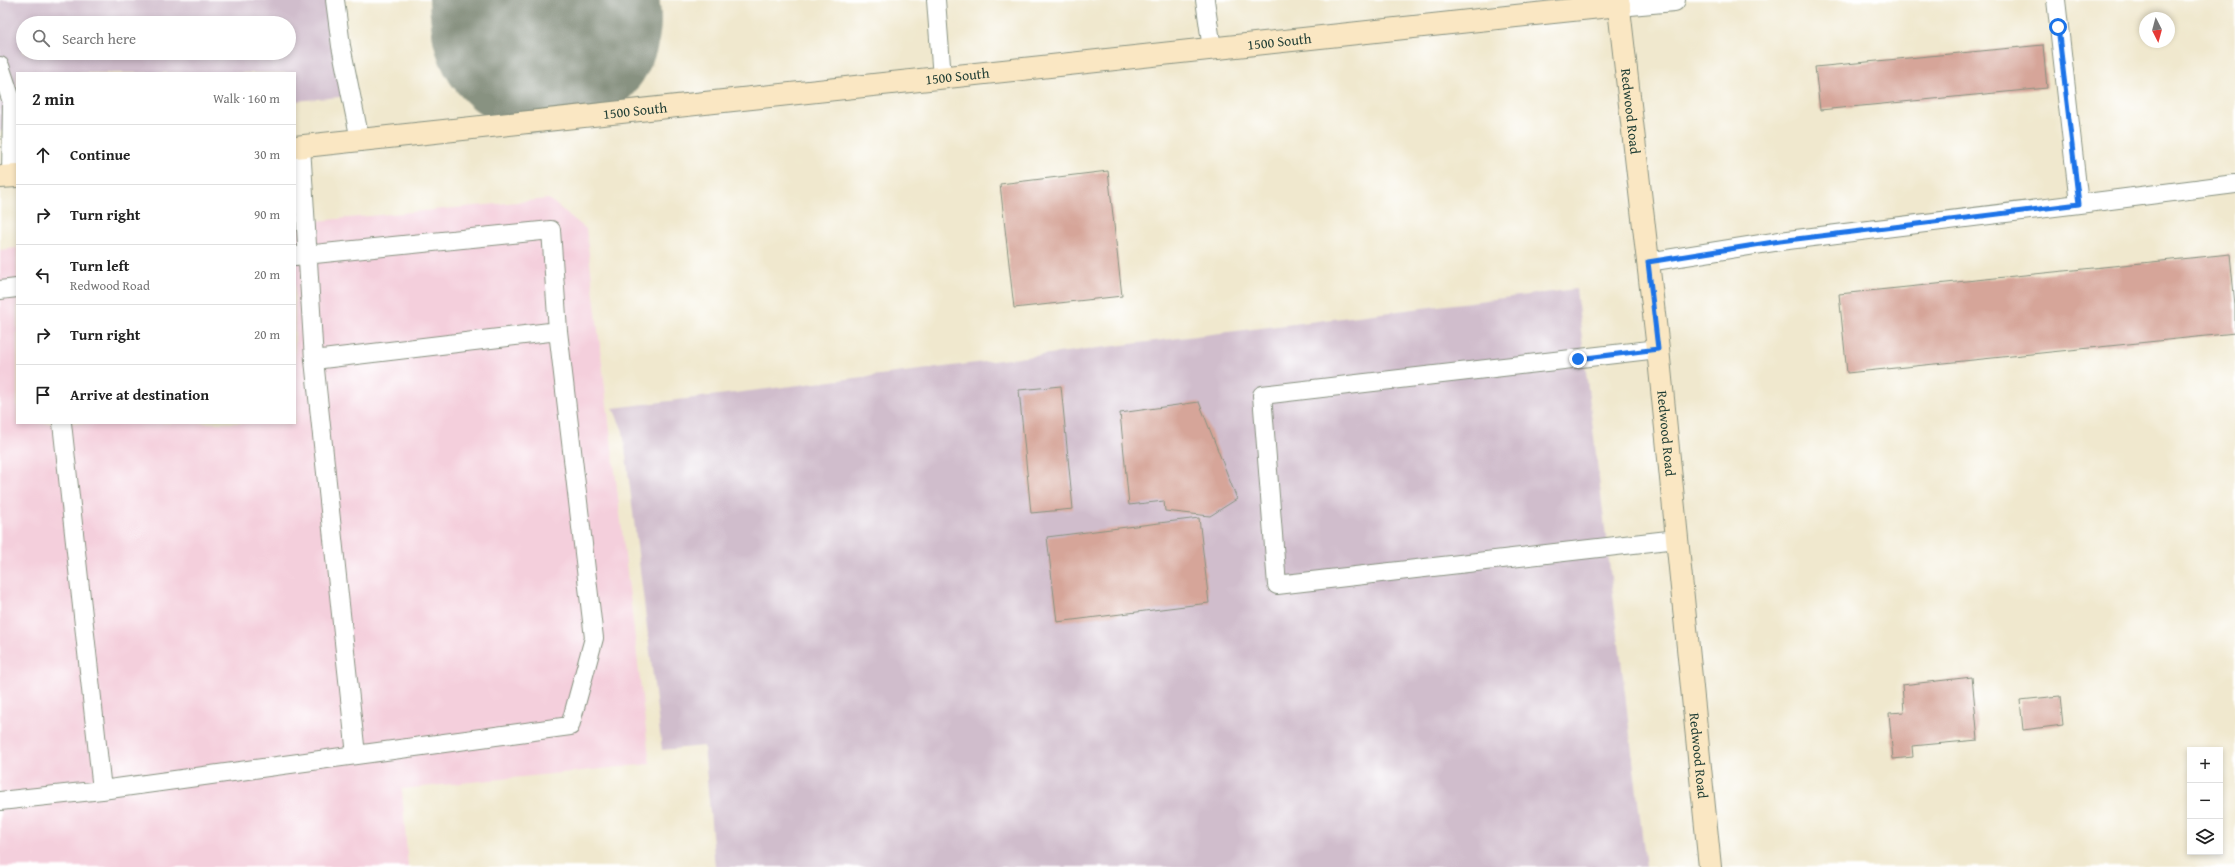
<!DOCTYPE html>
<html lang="en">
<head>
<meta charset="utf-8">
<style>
  :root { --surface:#fff; --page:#f6f6f6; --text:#222; --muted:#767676; --line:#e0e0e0 }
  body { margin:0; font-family:"Gentium Book Plus",serif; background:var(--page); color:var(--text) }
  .controls { position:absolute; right:12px; bottom:12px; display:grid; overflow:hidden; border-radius:0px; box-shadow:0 2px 6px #0003 }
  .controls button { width:36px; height:36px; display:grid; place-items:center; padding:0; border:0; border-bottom:1px solid var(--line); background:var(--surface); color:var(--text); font:20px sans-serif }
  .compass { position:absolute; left:2139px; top:12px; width:36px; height:36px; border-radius:50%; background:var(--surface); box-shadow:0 2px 6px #0003; rotate:174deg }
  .stop { position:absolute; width:12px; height:12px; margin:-9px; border:3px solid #1a73e8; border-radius:50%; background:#fff }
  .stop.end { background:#1a73e8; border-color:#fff; box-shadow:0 1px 4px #0008 }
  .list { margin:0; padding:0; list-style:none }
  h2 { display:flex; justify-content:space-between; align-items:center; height:52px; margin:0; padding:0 16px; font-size:17px }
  h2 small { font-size:13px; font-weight:400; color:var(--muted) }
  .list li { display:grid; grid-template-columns:26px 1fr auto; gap:12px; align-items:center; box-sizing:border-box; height:60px; padding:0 16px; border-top:1px solid var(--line) }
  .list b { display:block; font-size:15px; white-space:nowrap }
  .list p { margin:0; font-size:13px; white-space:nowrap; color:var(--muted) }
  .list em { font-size:13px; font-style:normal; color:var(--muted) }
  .icon { flex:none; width:22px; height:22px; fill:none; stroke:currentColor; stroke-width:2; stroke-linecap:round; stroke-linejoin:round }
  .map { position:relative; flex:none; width:2235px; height:867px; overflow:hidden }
  .search { position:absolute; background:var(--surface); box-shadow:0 2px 6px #0003; left:16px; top:16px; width:280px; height:44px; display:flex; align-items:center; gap:10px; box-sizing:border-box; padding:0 14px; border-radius:22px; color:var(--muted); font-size:15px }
  .panel { position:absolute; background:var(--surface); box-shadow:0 2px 6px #0003; left:16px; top:72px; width:280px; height:352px; border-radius:0px }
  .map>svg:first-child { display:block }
</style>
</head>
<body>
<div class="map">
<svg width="2235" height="867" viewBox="0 0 2235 867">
  <rect width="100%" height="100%" fill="#fff"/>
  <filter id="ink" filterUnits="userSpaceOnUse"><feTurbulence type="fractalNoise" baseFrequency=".025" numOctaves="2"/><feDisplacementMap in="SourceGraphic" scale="8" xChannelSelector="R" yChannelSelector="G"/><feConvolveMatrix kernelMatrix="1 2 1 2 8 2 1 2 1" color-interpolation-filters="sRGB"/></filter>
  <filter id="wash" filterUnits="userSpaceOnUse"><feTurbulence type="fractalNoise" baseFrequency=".012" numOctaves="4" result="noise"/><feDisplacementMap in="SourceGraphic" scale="16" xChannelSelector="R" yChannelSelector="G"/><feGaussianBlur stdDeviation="0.9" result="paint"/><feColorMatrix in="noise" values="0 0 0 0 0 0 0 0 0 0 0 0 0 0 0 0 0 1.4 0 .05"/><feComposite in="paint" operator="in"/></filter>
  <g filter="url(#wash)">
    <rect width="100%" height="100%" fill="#f0e8ce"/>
    <!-- built -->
    <path fill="#f4cfdc" d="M 549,199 L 586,229 L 650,764 L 402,789 L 408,867 L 0,867 L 0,250 L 17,248 L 17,423 L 295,423 L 295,223 Z"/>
    <!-- industrial -->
    <path fill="#d0bdcc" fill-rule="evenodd" d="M 0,0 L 342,0 L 351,96 L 295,101 L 295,73 L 17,73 L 17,129 L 0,131 ZM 23,23 L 289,23 L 289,53 L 23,53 Z
      M 1576,289 L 1646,867 L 715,867 L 704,746 L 662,750 L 623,431 L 613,408 Z"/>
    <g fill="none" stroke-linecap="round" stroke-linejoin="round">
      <!-- runway -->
      <path stroke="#889281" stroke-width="230" d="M 544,0 L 546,19"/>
    </g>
    <g id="blocks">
      <!-- building -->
      <path fill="#d6a599" d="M 2043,45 L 2047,88 L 1820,110 L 1815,67 Z
        M 1108,171 L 1122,296 L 1014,308 L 1000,184 Z
        M 2230,254 L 2235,305 L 2235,333 L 1847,373 L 1839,294 Z
        M 1061,386 L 1073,509 L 1031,513 L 1019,390 Z
        M 1199,402 L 1237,499 L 1210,516 L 1165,511 L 1164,501 L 1129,505 L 1120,413 Z
        M 1199,518 L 1209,603 L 1057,622 L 1047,537 Z
        M 1972,677 L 1978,740 L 1912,746 L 1913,757 L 1893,759 L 1889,713 L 1904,712 L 1902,685 Z
        M 2060,696 L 2063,725 L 2023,730 L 2020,700 Z"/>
    </g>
  </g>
  <g filter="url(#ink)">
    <use href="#blocks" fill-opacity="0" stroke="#889281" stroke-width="1"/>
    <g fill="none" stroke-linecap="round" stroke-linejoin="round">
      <!-- lane casing -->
      <g stroke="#889281" stroke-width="20">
        <path id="lane" d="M 335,0 L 341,46 L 360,140
          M 936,0 L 942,78
          M 1205,0 L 1212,49
          M 0,66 L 12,102 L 11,176
          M 301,146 L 314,360 L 558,331
          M 2079,204 L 2235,184
          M 295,256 L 551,230 L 558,331 L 594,638 L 570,726 L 356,755
          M 1648,262 L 1780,241 L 2079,204 L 2056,0
          M 0,290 L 17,288
          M 1658,349 L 1262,395 L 1277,585 L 1677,539
          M 62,423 L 102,790
          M 0,801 L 102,790 L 356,755 L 314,360"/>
      </g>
      <!-- street casing -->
      <g stroke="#889281" stroke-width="24">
        <path id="street" d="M 1619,5 L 1674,0"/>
      </g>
      <!-- secondary casing -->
      <g stroke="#889281" stroke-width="24">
        <g id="secondary">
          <path id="s1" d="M 1618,0 L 1658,349 L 1710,867"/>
          <path id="s2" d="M 295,147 L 1619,5"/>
          <path d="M 0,177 L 17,176"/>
        </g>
      </g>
      <!-- lane -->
      <use href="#lane" stroke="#fff" stroke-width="18"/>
      <!-- street -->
      <use href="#street" stroke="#fff" stroke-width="22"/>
      <!-- secondary -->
      <use href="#secondary" stroke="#fae7c3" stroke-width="22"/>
    </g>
  </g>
  <g fill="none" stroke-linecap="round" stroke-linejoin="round" filter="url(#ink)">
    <!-- route -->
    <path stroke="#1a73e8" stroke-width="5" d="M 1578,359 L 1658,349 L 1648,262 L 1780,241 L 2079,204 L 2058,27"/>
  </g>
  <g text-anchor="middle" stroke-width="3.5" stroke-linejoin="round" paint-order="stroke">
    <!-- street labels -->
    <g font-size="14" fill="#1f3d34" stroke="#fff">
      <text dy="5" stroke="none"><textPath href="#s2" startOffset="990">1500 South</textPath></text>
      <text dy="5" stroke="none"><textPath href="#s2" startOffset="666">1500 South</textPath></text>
      <text dy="5" stroke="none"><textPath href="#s2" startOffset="342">1500 South</textPath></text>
      <text dy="5" stroke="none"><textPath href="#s1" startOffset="112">Redwood Road</textPath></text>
      <text dy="5" stroke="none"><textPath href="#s1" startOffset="436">Redwood Road</textPath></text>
      <text dy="5" stroke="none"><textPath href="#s1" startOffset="760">Redwood Road</textPath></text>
    </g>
  </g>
</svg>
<div class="controls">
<button>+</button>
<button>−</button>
<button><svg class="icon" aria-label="layers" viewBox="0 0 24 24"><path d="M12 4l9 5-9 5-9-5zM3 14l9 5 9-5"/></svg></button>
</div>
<svg class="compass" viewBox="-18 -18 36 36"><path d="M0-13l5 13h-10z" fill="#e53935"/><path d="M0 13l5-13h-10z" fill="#767676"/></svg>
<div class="stop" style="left:2058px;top:27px"></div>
<div class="stop end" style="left:1578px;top:359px"></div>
<div class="search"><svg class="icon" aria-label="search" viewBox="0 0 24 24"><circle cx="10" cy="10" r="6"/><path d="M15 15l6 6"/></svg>Search here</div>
<section class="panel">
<h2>2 min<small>Walk · 160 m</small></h2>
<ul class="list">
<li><svg class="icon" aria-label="ahead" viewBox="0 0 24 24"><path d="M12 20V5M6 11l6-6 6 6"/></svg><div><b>Continue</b></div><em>30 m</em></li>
<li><svg class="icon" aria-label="right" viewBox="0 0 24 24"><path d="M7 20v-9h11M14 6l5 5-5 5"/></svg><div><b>Turn right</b></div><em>90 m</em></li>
<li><svg class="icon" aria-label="left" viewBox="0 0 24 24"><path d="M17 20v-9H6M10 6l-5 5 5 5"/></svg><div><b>Turn left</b><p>Redwood Road</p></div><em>20 m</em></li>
<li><svg class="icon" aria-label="right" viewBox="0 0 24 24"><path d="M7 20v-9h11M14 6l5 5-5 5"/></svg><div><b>Turn right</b></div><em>20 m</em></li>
<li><svg class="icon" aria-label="arrive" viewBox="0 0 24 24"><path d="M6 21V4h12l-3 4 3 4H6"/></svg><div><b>Arrive at destination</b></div></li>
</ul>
</section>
</div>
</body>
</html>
